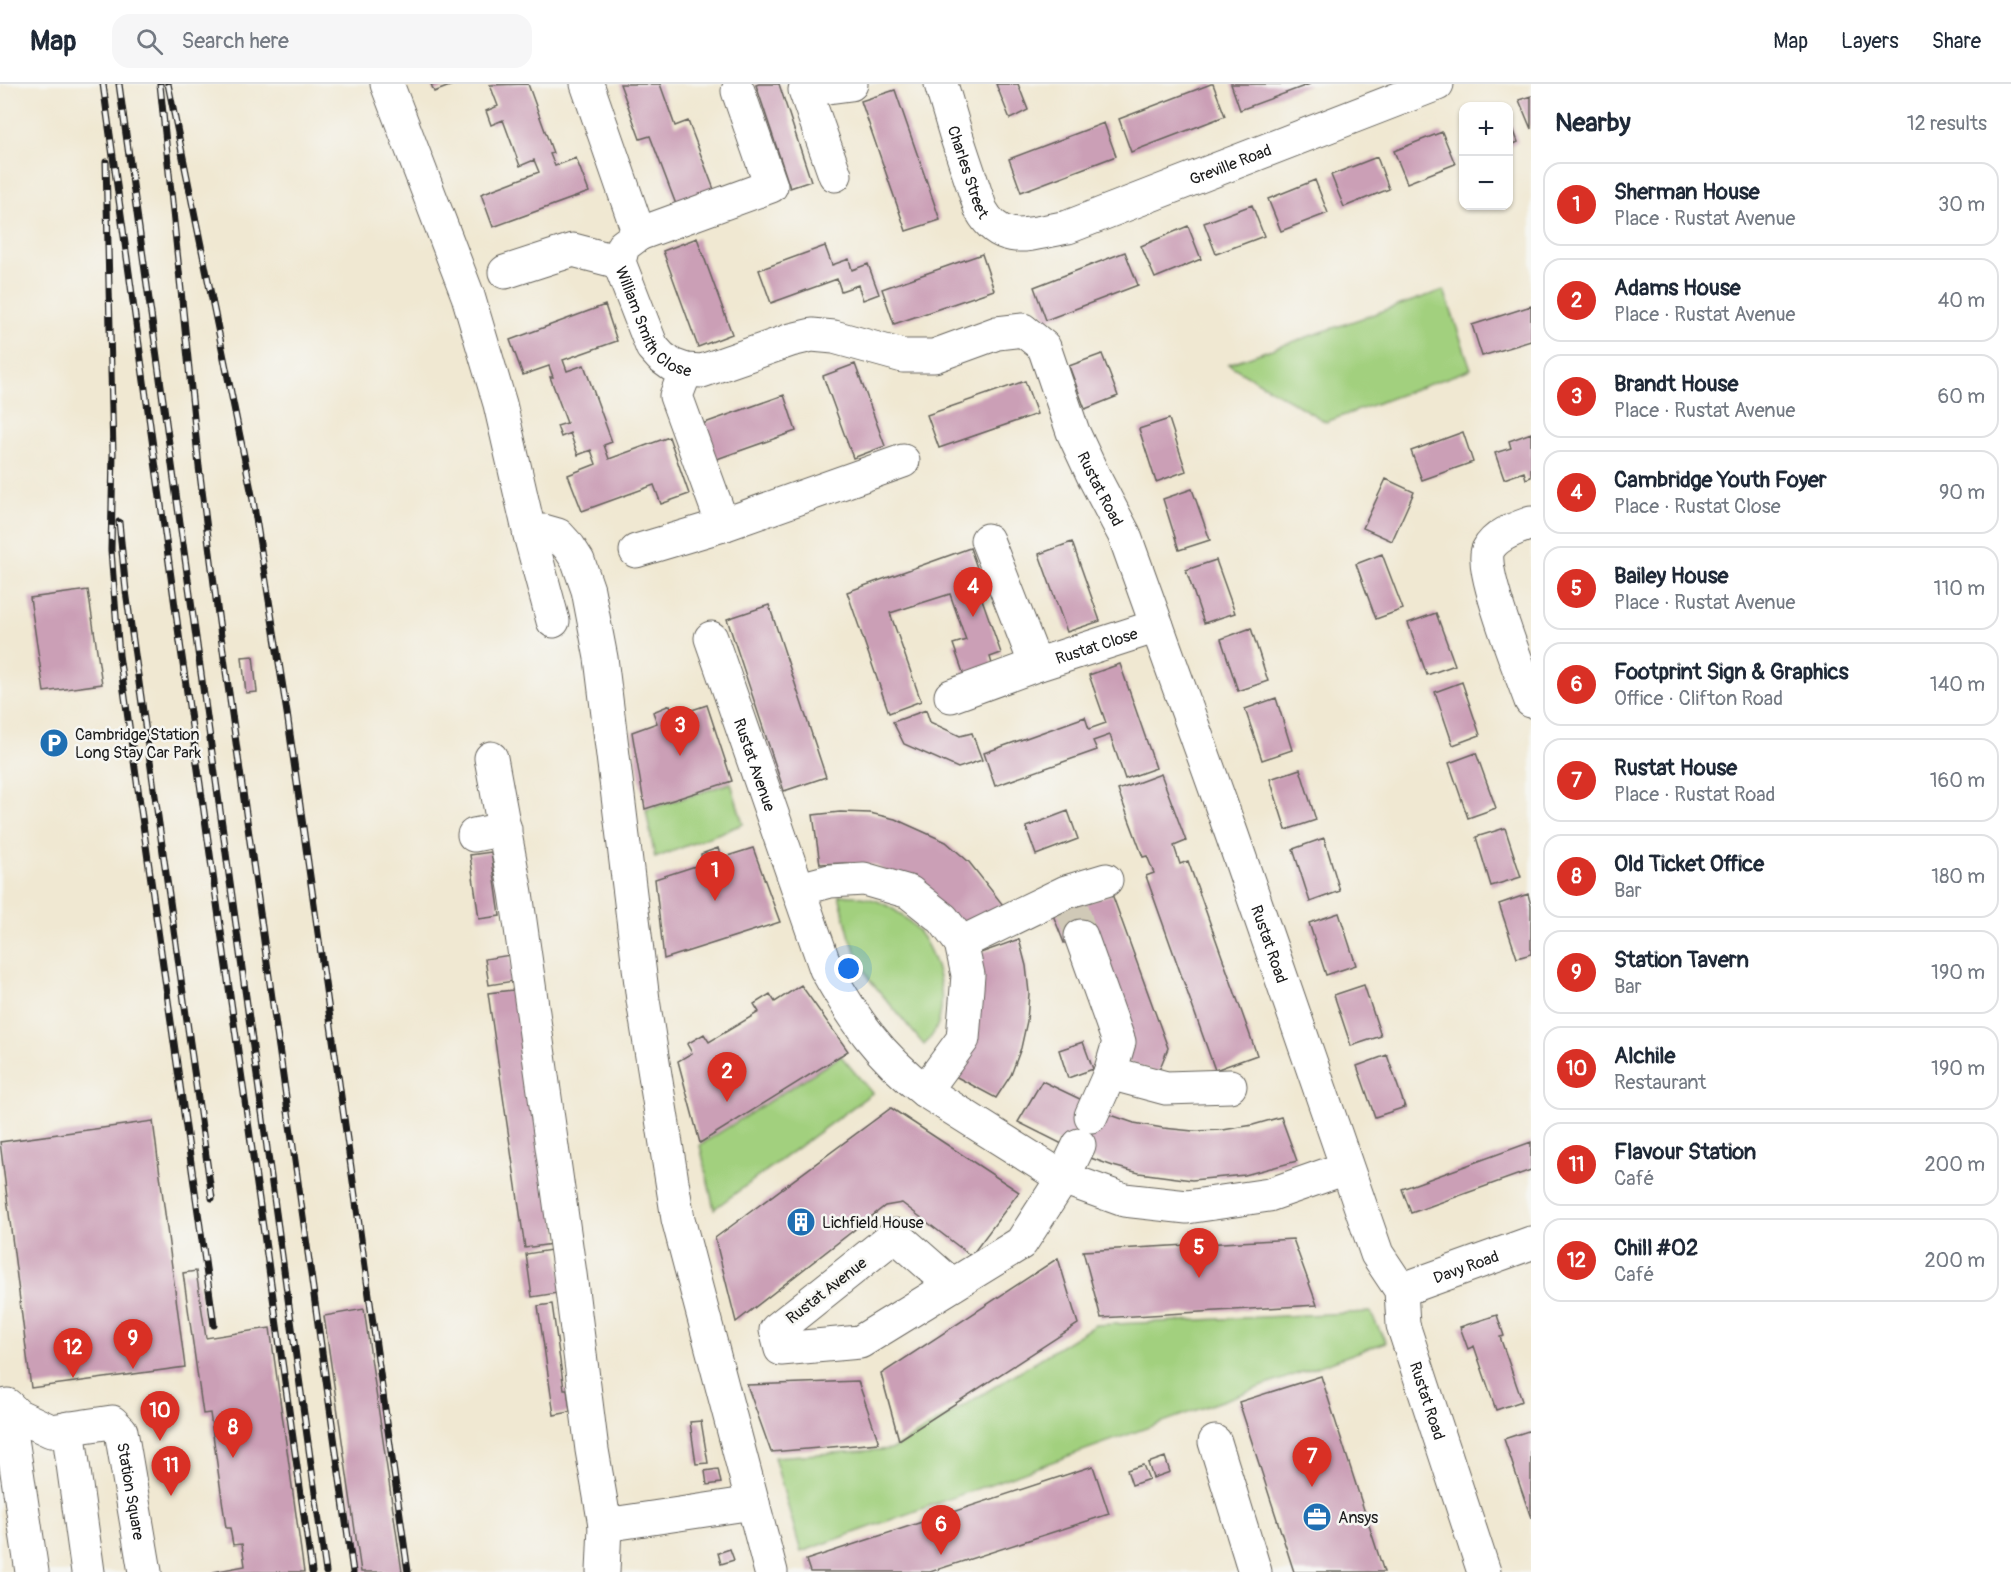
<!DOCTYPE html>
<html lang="en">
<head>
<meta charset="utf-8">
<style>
  :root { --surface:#fff; --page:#f6f6f7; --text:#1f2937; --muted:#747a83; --line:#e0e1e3; --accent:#d93025 }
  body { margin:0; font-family:Pangolin,sans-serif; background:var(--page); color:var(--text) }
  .controls { position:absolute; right:18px; top:18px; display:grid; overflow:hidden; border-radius:12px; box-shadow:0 2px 4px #0004 }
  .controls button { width:54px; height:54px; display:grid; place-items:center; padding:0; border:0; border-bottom:2px solid var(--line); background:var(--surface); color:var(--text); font:30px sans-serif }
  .you { position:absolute; left:849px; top:885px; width:21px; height:21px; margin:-15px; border:4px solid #fff; border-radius:50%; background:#1a73e8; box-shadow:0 0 0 9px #1a73e833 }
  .badge { display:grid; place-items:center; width:39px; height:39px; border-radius:50%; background:var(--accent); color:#fff; font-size:20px; font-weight:700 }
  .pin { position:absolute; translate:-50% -50px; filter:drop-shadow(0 2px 3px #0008) }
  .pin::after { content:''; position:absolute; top:32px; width:21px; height:18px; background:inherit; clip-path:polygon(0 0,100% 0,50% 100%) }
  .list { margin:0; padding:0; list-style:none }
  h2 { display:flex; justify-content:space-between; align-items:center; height:78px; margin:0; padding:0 24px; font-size:26px }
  h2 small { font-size:20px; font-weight:400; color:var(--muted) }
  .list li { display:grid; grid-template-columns:39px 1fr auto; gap:18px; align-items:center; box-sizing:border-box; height:84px; margin:0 12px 12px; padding:0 12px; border:2px solid var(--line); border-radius:18px }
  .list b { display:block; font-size:22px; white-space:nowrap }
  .list p { margin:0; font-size:20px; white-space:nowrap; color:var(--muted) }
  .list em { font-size:20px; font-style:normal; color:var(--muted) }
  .icon { flex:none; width:33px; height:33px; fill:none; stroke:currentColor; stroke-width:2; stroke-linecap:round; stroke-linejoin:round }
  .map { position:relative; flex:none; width:1531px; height:1488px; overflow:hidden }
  header { display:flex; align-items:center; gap:36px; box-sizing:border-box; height:84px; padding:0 30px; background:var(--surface); border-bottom:2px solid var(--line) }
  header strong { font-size:28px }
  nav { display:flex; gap:33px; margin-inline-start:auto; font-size:21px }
  .search { width:420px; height:54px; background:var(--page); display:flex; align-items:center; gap:15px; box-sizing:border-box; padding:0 21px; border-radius:18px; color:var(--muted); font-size:22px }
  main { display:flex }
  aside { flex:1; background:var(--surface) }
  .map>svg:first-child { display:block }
</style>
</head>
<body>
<header>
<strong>Map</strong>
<div class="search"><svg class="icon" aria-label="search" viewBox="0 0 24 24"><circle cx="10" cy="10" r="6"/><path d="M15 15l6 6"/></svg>Search here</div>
<nav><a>Map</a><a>Layers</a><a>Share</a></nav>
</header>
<main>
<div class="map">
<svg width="1531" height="1488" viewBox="0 0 1531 1488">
  <rect width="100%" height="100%" fill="#f6f6f2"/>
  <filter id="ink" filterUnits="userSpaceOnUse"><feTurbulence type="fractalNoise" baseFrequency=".0167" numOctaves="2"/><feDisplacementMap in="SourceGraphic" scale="12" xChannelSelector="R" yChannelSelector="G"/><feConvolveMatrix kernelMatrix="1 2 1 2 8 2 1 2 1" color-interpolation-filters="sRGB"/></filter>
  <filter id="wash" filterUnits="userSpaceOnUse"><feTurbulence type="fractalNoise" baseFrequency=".008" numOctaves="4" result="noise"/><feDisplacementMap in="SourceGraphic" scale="24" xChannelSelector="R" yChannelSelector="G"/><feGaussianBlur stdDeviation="1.35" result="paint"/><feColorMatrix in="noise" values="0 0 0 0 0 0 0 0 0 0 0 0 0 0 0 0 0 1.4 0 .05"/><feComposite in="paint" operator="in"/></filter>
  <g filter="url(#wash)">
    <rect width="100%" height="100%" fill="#f0e8d2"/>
    <!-- green -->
    <path fill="#a2d07e" stroke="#5f764d" stroke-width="1.5" d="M 1444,206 L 1471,285 L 1326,338 L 1228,280 Z
      M 731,699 L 743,740 L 655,774 L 646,726 Z
      M 839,811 C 857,812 872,813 888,822 C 897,827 907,835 914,842 C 939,870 956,932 924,961 L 869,895 L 850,854 Z
      M 841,972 L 872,1009 L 714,1125 L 700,1061 Z
      M 1370,1228 L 1386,1258 L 801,1468 L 774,1373 L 893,1365 L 1095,1241 Z"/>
    <g id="blocks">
      <!-- building -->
      <path fill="#cb9fb6" d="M 431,0 L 455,0 L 434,8 Z
        M 528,0 L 553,69 L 550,70 L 555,82 L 576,74 L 589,108 L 493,143 L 481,110 L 539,88 L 534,76 L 520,82 L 503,36 L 491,41 L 486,27 L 498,22 L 490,1 Z
        M 620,0 L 660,0 L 675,42 L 688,37 L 718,116 L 680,131 L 650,52 L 640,55 Z
        M 759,0 L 779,0 L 811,97 L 790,104 L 756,1 Z
        M 996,0 L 1018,0 L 1028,26 L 1010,35 Z
        M 1211,0 L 1213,0 L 1225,32 L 1131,68 L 1119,35 Z
        M 1231,0 L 1310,0 L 1240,26 Z
        M 895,6 L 940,136 L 906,147 L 861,17 Z
        M 1531,12 L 1531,45 L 1519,16 Z
        M 1509,33 L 1518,58 L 1509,62 Z
        M 1104,39 L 1116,72 L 1021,108 L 1009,75 Z
        M 1442,48 L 1455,80 L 1407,99 L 1394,67 Z
        M 1377,73 L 1389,105 L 1344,123 L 1331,91 Z
        M 1315,96 L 1328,129 L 1281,147 L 1268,115 Z
        M 1252,121 L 1264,152 L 1216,170 L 1204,139 Z
        M 1188,142 L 1201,175 L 1155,194 L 1141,162 Z
        M 697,154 L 732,250 L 698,263 L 663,167 Z
        M 825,162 L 832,181 L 849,175 L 852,186 L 868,180 L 879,210 L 863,216 L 858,201 L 841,207 L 837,195 L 771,219 L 759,186 Z
        M 1125,168 L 1138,201 L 1046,236 L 1034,203 Z
        M 982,170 L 994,206 L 894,240 L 882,205 Z
        M 605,221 L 617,257 L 563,276 L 567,287 L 584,281 L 612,358 L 604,361 L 609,375 L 669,353 L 689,410 L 661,420 L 654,401 L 582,427 L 568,391 L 596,380 L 591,366 L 578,371 L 570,349 L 561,353 L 557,342 L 567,339 L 550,293 L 553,293 L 549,282 L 523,291 L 510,256 Z
        M 1531,222 L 1531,257 L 1482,272 L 1472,241 Z
        M 1102,270 L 1118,312 L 1085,325 L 1069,282 Z
        M 855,280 L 885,362 L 853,374 L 823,292 Z
        M 1025,297 L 1037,330 L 939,364 L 927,331 Z
        M 784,311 L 796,347 L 714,376 L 702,340 Z
        M 1169,335 L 1186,387 L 1156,398 L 1139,345 Z
        M 1463,348 L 1473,378 L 1422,396 L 1411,367 Z
        M 1531,349 L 1531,393 L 1526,395 L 1524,388 L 1504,395 L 1495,369 L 1511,364 L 1509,357 Z
        M 1386,395 L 1414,408 L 1392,457 L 1363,444 Z
        M 1192,405 L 1210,456 L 1179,466 L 1163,415 Z
        M 1072,458 L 1100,537 L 1067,548 L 1039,470 Z
        M 970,464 L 982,498 L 977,501 L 1001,569 L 990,573 L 994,587 L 966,597 L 953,560 L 966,556 L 950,510 L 890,529 L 921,617 L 889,629 L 847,508 Z
        M 1382,470 L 1403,525 L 1376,535 L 1356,480 Z
        M 1216,476 L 1235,529 L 1204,539 L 1186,486 Z
        M 88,506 L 102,600 L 44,608 L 30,514 Z
        M 769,521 L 826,693 L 784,707 L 727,535 Z
        M 1436,529 L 1455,581 L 1427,591 L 1408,539 Z
        M 1251,544 L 1268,597 L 1238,607 L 1221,555 Z
        M 253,572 L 257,608 L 246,609 L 242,573 Z
        M 1120,580 L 1156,684 L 1125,695 L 1110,651 L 1093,657 L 1097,666 L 995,702 L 984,669 L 1085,633 L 1089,645 L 1106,639 L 1089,591 Z
        M 1462,598 L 1480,651 L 1453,661 L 1435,608 Z
        M 1276,614 L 1292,666 L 1262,676 L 1245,625 Z
        M 670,621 L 674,632 L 707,621 L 732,697 L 645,725 L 632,648 L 657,639 L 653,628 Z
        M 926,626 L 930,638 L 960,652 L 972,649 L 982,676 L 958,684 L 904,660 L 893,638 Z
        M 1476,669 L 1496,724 L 1468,734 L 1449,679 Z
        M 1300,685 L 1316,736 L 1286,746 L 1270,695 Z
        M 1161,690 L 1186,757 L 1174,762 L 1180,780 L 1188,777 L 1257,971 L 1215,986 L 1146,792 L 1154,789 L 1147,772 L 1143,773 L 1118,706 Z
        M 1068,727 L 1078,755 L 1036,771 L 1026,743 Z
        M 840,728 L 870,729 L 895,735 L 946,758 L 969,778 L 1003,821 L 968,848 L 875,781 L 845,779 L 820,780 L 813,731 Z
        M 1505,744 L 1521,793 L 1491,802 L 1476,753 Z
        M 1324,754 L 1340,807 L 1310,818 L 1293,765 Z
        M 718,764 L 721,774 L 753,764 L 780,838 L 664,875 L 655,795 L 702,780 L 701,770 Z
        M 491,768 L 500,832 L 479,835 L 470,771 Z
        M 1112,810 L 1168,964 L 1158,989 L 1126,977 L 1081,852 L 1064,859 L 1053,831 Z
        M 1528,810 L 1531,821 L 1531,870 L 1517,874 L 1499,820 Z
        M 1339,829 L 1356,881 L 1326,891 L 1309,839 Z
        M 1019,855 L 1026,882 L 1029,909 L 1027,937 L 1021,964 L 1011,991 L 996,1014 L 955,992 L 975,871 Z
        M 510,871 L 514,897 L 489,901 L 485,875 Z
        M 801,901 L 848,967 L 700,1059 L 678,977 L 692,969 L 687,960 L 704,950 L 709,958 L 759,928 L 754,920 L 770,910 L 775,918 Z
        M 1364,901 L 1381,952 L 1351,962 L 1334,911 Z
        M 522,905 L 559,1159 L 525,1164 L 488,909 Z
        M 1083,958 L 1093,985 L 1068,994 L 1059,966 Z
        M 1387,971 L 1405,1023 L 1375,1033 L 1357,982 Z
        M 1042,997 L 1084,1017 L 1105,1029 L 1134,1039 L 1163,1044 L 1193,1047 L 1223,1046 L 1253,1041 L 1281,1033 L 1297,1077 L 1245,1091 L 1192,1096 L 1139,1089 L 1113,1082 L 1088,1073 L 1018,1038 Z
        M 891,1024 L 1019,1108 L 971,1172 L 902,1119 L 885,1122 L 736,1238 L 715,1154 Z
        M 153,1037 L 185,1283 L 31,1304 L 0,1058 Z
        M 1531,1058 L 1531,1086 L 1411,1129 L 1402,1105 Z
        M 1293,1155 L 1317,1221 L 1101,1234 L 1083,1167 Z
        M 557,1165 L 564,1208 L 532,1213 L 526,1170 Z
        M 1058,1174 L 1078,1240 L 899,1356 L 881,1290 Z
        M 196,1187 L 206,1254 L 270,1244 L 304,1488 L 213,1488 L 245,1482 L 242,1460 L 233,1461 L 230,1444 L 226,1444 L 210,1329 L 203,1330 L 183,1189 Z
        M 552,1220 L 564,1305 L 567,1305 L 570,1328 L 554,1331 L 538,1222 Z
        M 364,1225 L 402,1488 L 361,1488 L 324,1232 Z
        M 1497,1231 L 1504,1252 L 1500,1253 L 1522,1317 L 1496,1326 L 1474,1262 L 1468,1265 L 1460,1243 Z
        M 1321,1292 L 1384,1488 L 1294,1488 L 1239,1318 Z
        M 858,1297 L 879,1359 L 771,1368 L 747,1301 Z
        M 701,1337 L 708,1379 L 696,1380 L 690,1338 Z
        M 1531,1346 L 1531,1434 L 1504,1355 Z
        M 1165,1373 L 1170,1388 L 1153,1394 L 1148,1379 Z
        M 1143,1381 L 1149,1395 L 1132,1401 L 1127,1386 Z
        M 1093,1382 L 1109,1430 L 930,1488 L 810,1488 L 806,1476 Z
        M 718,1385 L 721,1399 L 707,1401 L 705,1387 Z
        M 730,1465 L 734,1476 L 721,1480 L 718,1469 Z"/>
    </g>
  </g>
  <g filter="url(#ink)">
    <use href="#blocks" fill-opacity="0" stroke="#66635c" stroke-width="1.5"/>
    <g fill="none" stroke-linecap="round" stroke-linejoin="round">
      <!-- minor-tunnel -->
      <path stroke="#d0c9b7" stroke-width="33" stroke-dasharray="33 16" stroke-linecap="butt" d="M 1072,824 L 1081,852"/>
      <!-- minor casing -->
      <g stroke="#66635c" stroke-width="35">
        <g id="minor">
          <path d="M 387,0 L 468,212 L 500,320 L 530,451 L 553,537"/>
          <path id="s1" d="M 587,0 L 639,150 L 623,162 L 619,178 L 652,263 L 661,273 L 672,281 L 686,286 L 702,287 L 791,256 L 812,251 L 834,253 L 903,272 L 934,272 L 997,249 L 1023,246 L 1044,263 L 1073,348 L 1093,391 L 1124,450 L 1232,751 L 1377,1170 L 1401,1206 L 1403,1241 L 1484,1488"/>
          <path id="s2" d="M 941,0 L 956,51 L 981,126 C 1002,164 1032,149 1068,143 L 1437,0"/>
          <path d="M 835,91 L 805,6 L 851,0"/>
          <path d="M 639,150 L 771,102 L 738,7"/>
          <path d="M 505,188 L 573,166 L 619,178"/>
          <path d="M 686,286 L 676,312 L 723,441 L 903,377"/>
          <path d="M 1531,439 C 1517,444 1495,451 1488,466 C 1479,485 1522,592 1531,617"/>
          <path d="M 530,451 L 544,447 L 558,451 L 569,463 L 578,477 L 588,506 L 601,574 L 643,916 L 678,1135 L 771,1488"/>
          <path d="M 987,456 L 1036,581"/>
          <path d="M 636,467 L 723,441"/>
          <path id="s3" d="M 711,554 L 826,885 C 854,935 879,972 925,1007 L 1063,1094 L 1124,1116 L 1187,1123 L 1269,1111 L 1346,1084"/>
          <path id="s4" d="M 951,612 L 1036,581 L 1157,542"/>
          <path d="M 491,674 L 516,809 L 570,1190 L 592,1366 L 605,1441 L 603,1488"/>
          <path d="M 474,751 L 505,745"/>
          <path d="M 800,805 L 830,797 L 864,795 L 909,808 L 943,835 L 961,859 L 968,891 L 963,955 L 925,1007"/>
          <path d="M 1081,852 L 1119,958 L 1110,989 L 1166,1004 L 1230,1002"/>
          <path d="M 961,859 L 1066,808 L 1106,796"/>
          <path d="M 1091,1032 L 1110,989"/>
          <path d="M 952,1201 L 895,1151 L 776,1246 L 781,1265 L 860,1258 L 1021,1159 L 1063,1094 L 1079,1061"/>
          <path id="s5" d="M 1401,1206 L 1531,1159"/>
          <path d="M 68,1344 L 88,1488"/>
          <path d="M 1215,1358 L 1255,1488"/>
          <path d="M 605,1441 L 753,1419"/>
          <path id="s6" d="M 32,1488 L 7,1321 L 17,1331 L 51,1347 L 112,1338 L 121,1347 L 145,1488"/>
        </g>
      </g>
      <!-- minor -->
      <use href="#minor" stroke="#fff" stroke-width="33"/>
      <!-- rail casing -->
      <g stroke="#1c1c1c" stroke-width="7">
        <path id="rail" d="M 103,0 L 182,573 L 312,1488
          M 119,0 L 326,1488
          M 160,0 L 199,383 L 218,531 L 353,1488
          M 168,0 L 253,416 L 287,629 L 408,1488
          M 106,78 L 113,369 L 111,466 L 119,571 L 214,1241
          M 119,438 L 126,507 L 212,1114"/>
      </g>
      <!-- rail -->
      <use href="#rail" stroke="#f6f6f2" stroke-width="4.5" stroke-dasharray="14" stroke-linecap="butt"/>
    </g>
  </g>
  <!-- icons -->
  <defs>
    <g id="parking-disc" transform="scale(1.5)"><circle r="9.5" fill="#1f6fb2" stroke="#f6f6f2"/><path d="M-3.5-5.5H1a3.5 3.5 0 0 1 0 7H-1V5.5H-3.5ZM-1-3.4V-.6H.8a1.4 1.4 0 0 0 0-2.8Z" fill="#fff"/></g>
    <g id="building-disc" transform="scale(1.5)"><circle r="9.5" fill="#1f6fb2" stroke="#f6f6f2"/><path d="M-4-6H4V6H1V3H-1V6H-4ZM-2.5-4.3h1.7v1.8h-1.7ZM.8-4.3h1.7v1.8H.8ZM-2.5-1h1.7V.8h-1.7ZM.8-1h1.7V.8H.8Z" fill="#fff"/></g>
    <g id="office-disc" transform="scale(1.5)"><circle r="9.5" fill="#1f6fb2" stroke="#f6f6f2"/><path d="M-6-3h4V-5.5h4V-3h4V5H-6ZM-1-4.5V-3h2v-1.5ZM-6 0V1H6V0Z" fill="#fff"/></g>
  </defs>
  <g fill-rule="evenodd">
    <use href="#parking-disc" x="54" y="659"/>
    <use href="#building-disc" x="801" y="1138"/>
    <use href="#office-disc" x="1317" y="1433"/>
  </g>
  <g text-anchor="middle" stroke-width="5" stroke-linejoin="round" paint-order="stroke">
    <!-- street labels -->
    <g font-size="16" fill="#1c1c1c" stroke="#f6f6f2">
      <text dy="6" stroke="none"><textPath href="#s2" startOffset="404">Greville Road</textPath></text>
      <text dy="6" stroke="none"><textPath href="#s2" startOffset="92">Charles Street</textPath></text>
      <text dy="6" stroke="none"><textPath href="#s1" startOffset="267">William Smith Close</textPath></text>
      <text dy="6" stroke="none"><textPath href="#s1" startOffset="858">Rustat Road</textPath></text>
      <text dy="6" stroke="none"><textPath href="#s4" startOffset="154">Rustat Close</textPath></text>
      <text dy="6" stroke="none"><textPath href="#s3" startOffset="134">Rustat Avenue</textPath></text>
      <text dy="6" stroke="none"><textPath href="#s1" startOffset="1344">Rustat Road</textPath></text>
      <text dy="6" stroke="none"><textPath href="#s5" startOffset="69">Davy Road</textPath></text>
      <text transform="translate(826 1206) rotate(-38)" y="6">Rustat Avenue</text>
      <text dy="6" stroke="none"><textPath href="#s1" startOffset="1830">Rustat Road</textPath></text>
      <text dy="6" stroke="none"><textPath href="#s6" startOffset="356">Station Square</textPath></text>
    </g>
    <!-- poi labels -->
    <g font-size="16" fill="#1c1c1c" stroke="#f6f6f2" text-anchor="start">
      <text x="75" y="656">Cambridge Station<tspan x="75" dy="18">Long Stay Car Park</tspan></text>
      <text x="822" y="1144">Lichfield House</text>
      <text x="1338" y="1439">Ansys</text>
    </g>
  </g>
</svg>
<div class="controls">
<button>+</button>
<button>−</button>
</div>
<div class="you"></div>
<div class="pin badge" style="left:715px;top:817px">1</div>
<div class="pin badge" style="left:727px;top:1018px">2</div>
<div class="pin badge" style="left:680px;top:672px">3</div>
<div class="pin badge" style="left:973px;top:533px">4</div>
<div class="pin badge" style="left:1199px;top:1194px">5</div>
<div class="pin badge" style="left:941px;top:1471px">6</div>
<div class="pin badge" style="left:1312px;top:1403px">7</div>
<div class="pin badge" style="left:233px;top:1374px">8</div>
<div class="pin badge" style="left:133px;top:1285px">9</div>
<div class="pin badge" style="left:160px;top:1357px">10</div>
<div class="pin badge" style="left:171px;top:1412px">11</div>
<div class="pin badge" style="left:73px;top:1294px">12</div>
</div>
<aside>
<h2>Nearby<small>12 results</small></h2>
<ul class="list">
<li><span class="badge">1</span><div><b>Sherman House</b><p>Place · Rustat Avenue</p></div><em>30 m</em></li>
<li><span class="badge">2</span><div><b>Adams House</b><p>Place · Rustat Avenue</p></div><em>40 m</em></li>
<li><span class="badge">3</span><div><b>Brandt House</b><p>Place · Rustat Avenue</p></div><em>60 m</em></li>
<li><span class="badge">4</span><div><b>Cambridge Youth Foyer</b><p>Place · Rustat Close</p></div><em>90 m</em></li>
<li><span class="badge">5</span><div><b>Bailey House</b><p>Place · Rustat Avenue</p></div><em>110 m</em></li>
<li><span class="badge">6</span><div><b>Footprint Sign &amp; Graphics</b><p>Office · Clifton Road</p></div><em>140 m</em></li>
<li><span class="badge">7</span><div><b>Rustat House</b><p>Place · Rustat Road</p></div><em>160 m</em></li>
<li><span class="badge">8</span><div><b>Old Ticket Office</b><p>Bar</p></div><em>180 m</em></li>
<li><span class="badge">9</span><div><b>Station Tavern</b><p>Bar</p></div><em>190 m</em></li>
<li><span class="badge">10</span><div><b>Alchile</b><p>Restaurant</p></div><em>190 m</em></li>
<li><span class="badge">11</span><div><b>Flavour Station</b><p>Café</p></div><em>200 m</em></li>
<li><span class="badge">12</span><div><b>Chill #02</b><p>Café</p></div><em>200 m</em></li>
</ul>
</aside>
</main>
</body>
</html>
